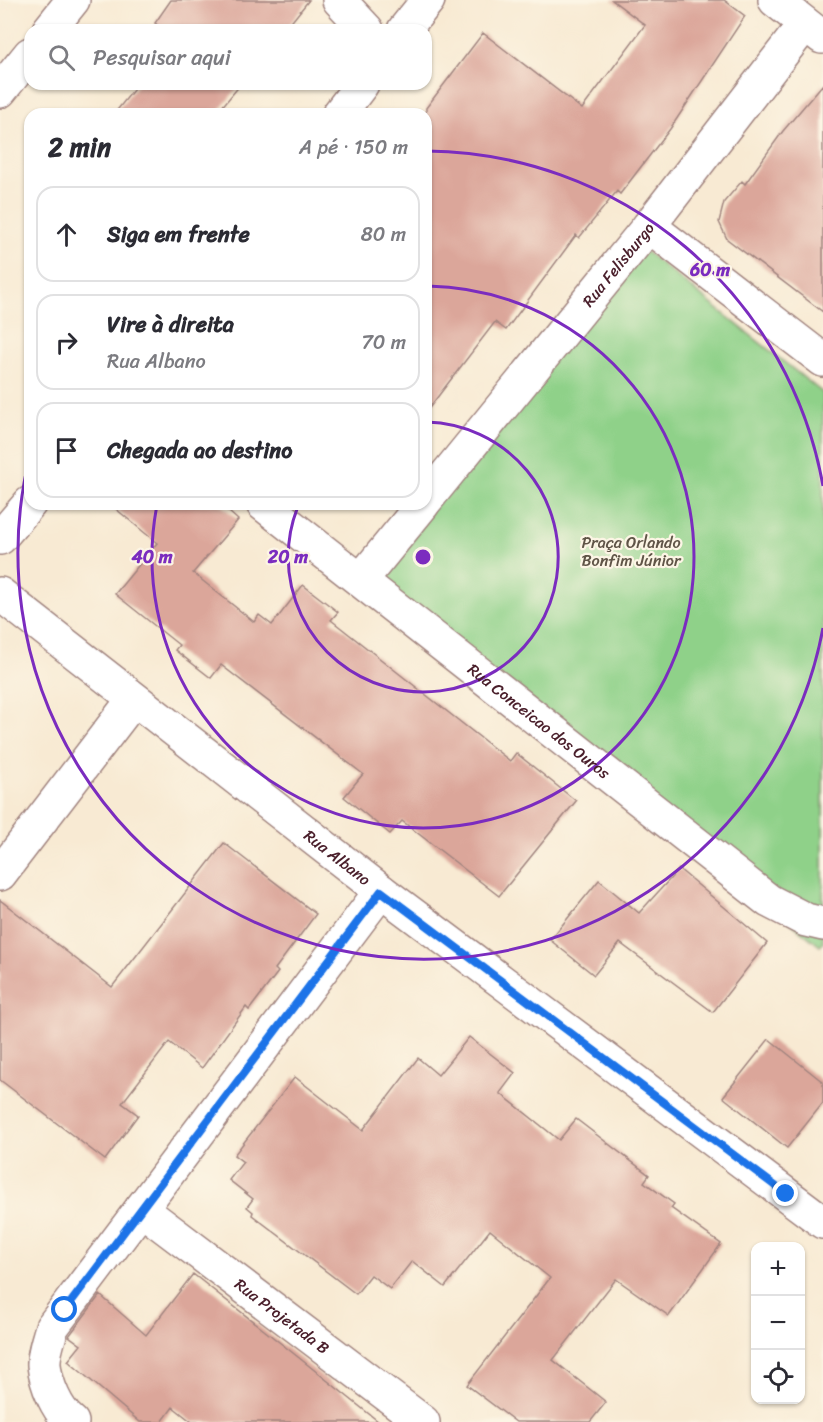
<!DOCTYPE html>
<html lang="pt">
<head>
<meta charset="utf-8">
<style>
  :root { --surface:#fff; --page:#f2f2f3; --text:#2b2b33; --muted:#7c7c81; --line:#e1e1e2 }
  body { margin:0; font-family:Sriracha,sans-serif; background:var(--page); color:var(--text) }
  .controls { position:absolute; right:18px; bottom:18px; display:grid; overflow:hidden; border-radius:12px; box-shadow:0 2px 4px #0004 }
  .controls button { width:54px; height:54px; display:grid; place-items:center; padding:0; border:0; border-bottom:2px solid var(--line); background:var(--surface); color:var(--text); font:30px sans-serif }
  .stop { position:absolute; width:18px; height:18px; margin:-14px; border:4px solid #1a73e8; border-radius:50%; background:#fff }
  .stop.end { background:#1a73e8; border-color:#fff; box-shadow:0 2px 6px #0008 }
  .list { margin:0; padding:0; list-style:none }
  h2 { display:flex; justify-content:space-between; align-items:center; height:78px; margin:0; padding:0 24px; font-size:26px }
  h2 small { font-size:20px; font-weight:400; color:var(--muted) }
  .list li { display:grid; grid-template-columns:39px 1fr auto; gap:18px; align-items:center; box-sizing:border-box; height:96px; margin:0 12px 12px; padding:0 12px; border:2px solid var(--line); border-radius:18px }
  .list b { display:block; font-size:22px; white-space:nowrap }
  .list p { margin:0; font-size:20px; white-space:nowrap; color:var(--muted) }
  .list em { font-size:20px; font-style:normal; color:var(--muted) }
  .icon { flex:none; width:33px; height:33px; fill:none; stroke:currentColor; stroke-width:2; stroke-linecap:round; stroke-linejoin:round }
  .map { position:relative; flex:none; width:823px; height:1422px; overflow:hidden }
  .search { position:absolute; background:var(--surface); box-shadow:0 2px 4px #0004; left:24px; top:24px; width:408px; height:66px; display:flex; align-items:center; gap:15px; box-sizing:border-box; padding:0 21px; border-radius:18px; color:var(--muted); font-size:22px }
  .panel { position:absolute; background:var(--surface); box-shadow:0 2px 4px #0004; left:24px; top:108px; width:408px; height:402px; border-radius:18px }
  .map>svg:first-child { display:block }
</style>
</head>
<body>
<div class="map">
<svg width="823" height="1422" viewBox="0 0 823 1422">
  <rect width="100%" height="100%" fill="#fcf5e5"/>
  <filter id="ink" filterUnits="userSpaceOnUse"><feTurbulence type="fractalNoise" baseFrequency=".0167" numOctaves="2"/><feDisplacementMap in="SourceGraphic" scale="12" xChannelSelector="R" yChannelSelector="G"/><feConvolveMatrix kernelMatrix="1 2 1 2 8 2 1 2 1" color-interpolation-filters="sRGB"/></filter>
  <filter id="wash" filterUnits="userSpaceOnUse"><feTurbulence type="fractalNoise" baseFrequency=".008" numOctaves="4" result="noise"/><feDisplacementMap in="SourceGraphic" scale="24" xChannelSelector="R" yChannelSelector="G"/><feGaussianBlur stdDeviation="1.35" result="paint"/><feColorMatrix in="noise" values="0 0 0 0 0 0 0 0 0 0 0 0 0 0 0 0 0 1.4 0 .05"/><feComposite in="paint" operator="in"/></filter>
  <g filter="url(#wash)">
    <rect width="100%" height="100%" fill="#f8ead3"/>
    <!-- green -->
    <path fill="#8fd189" stroke="#6c785a" stroke-width="1.5" d="M 635,243 L 823,393 L 823,943 L 820,946 L 361,580 Z"/>
    <g id="blocks">
      <!-- building -->
      <path fill="#dba69a" d="M 171,0 L 309,0 L 285,30 L 164,30 L 155,23 Z
        M 612,0 L 724,0 L 745,16 L 670,129 L 620,194 L 617,191 L 579,238 L 576,235 L 506,330 L 495,322 L 426,412 L 426,108 L 483,33 L 582,109 L 645,25 Z
        M 138,84 L 241,84 L 216,114 L 114,114 Z
        M 823,84 L 823,312 L 727,239 L 719,222 L 724,202 L 742,181 L 745,184 L 783,131 Z
        M 110,504 L 220,504 L 238,520 L 193,573 L 254,622 L 259,615 L 272,625 L 303,585 L 338,612 L 331,620 L 510,761 L 516,753 L 576,801 L 499,896 L 402,821 L 390,834 L 344,797 L 363,774 L 221,665 L 211,678 L 175,650 L 179,645 L 115,594 L 157,543 Z
        M 224,843 L 316,914 L 275,969 L 278,972 L 249,1010 L 246,1007 L 202,1068 L 169,1042 L 122,1103 L 138,1115 L 105,1160 L 0,1080 L 0,900 L 112,987 Z
        M 679,869 L 767,943 L 713,1012 L 620,943 L 594,975 L 550,940 L 599,880 L 639,913 Z
        M 469,1037 L 515,1073 L 500,1093 L 559,1140 L 576,1119 L 649,1175 L 644,1182 L 674,1204 L 671,1208 L 721,1244 L 669,1316 L 616,1279 L 553,1360 L 606,1402 L 590,1422 L 516,1422 L 467,1385 L 550,1278 L 490,1230 L 445,1287 L 412,1261 L 390,1289 L 371,1275 L 356,1294 L 252,1215 L 253,1212 L 247,1207 L 253,1199 L 229,1180 L 243,1162 L 234,1155 L 295,1077 L 363,1130 L 418,1058 L 438,1075 Z
        M 769,1039 L 823,1082 L 823,1103 L 787,1148 L 723,1097 Z
        M 193,1274 L 293,1353 L 379,1422 L 192,1422 L 173,1407 L 162,1422 L 140,1422 L 68,1361 L 81,1345 L 69,1336 L 100,1295 L 146,1335 Z"/>
    </g>
  </g>
  <g filter="url(#ink)">
    <use href="#blocks" fill-opacity="0" stroke="#a1847f" stroke-width="1.5"/>
    <g fill="none" stroke-linecap="round" stroke-linejoin="round">
      <!-- minor casing -->
      <g stroke="#a1847f" stroke-width="36">
        <g id="minor">
          <path d="M 339,0 L 367,30"/>
          <path d="M 775,0 L 822,37"/>
          <path d="M 49,30 L 73,0"/>
          <path d="M 404,30 L 428,0"/>
          <path d="M 0,91 L 30,54"/>
          <path d="M 339,114 L 362,84"/>
          <path d="M 649,226 L 823,360"/>
          <path id="s1" d="M 426,500 L 649,226 L 805,24"/>
          <path id="s2" d="M 263,504 L 769,901 L 806,920 L 823,924"/>
          <path d="M 0,538 L 30,503"/>
          <path d="M 361,580 L 423,504"/>
          <path id="s3" d="M 0,594 L 381,891 L 823,1222"/>
          <path d="M 0,874 L 134,699"/>
          <path id="s4" d="M 141,1209 L 423,1422"/>
          <path d="M 72,1422 C 57,1411 46,1384 44,1365 C 43,1354 49,1338 52,1327 L 381,891"/>
        </g>
      </g>
      <!-- minor -->
      <use href="#minor" stroke="#fff" stroke-width="33"/>
    </g>
  </g>
  <g fill="none" stroke-linecap="round" stroke-linejoin="round" filter="url(#ink)">
    <!-- route -->
    <path stroke="#1a73e8" stroke-width="8" d="M 65,1310 L 381,891 L 786,1194"/>
  </g>
  <!-- distance rings -->
  <g fill="none" stroke="#7b2cbf" stroke-width="3">
    <path d="M427 422A135 135 0 1 1 299 504"/>
    <path d="M428 286A271 271 0 1 1 157 505"/>
    <path d="M823 628A406 406 0 1 1 30 455M427 151A406 406 0 0 1 823 486"/>
  </g>
  <g text-anchor="middle" stroke-width="4.5" stroke-linejoin="round" paint-order="stroke">
    <!-- street labels -->
    <g font-size="16" fill="#4a1f2b" stroke="#fcf5e5">
      <text dy="6" stroke="none"><textPath href="#s1" startOffset="304">Rua Felisburgo</textPath></text>
      <text dy="6" stroke="none"><textPath href="#s2" startOffset="351">Rua Conceicao dos Ouros</textPath></text>
      <text dy="6" stroke="none"><textPath href="#s3" startOffset="428">Rua Albano</textPath></text>
      <text dy="6" stroke="none"><textPath href="#s4" startOffset="177">Rua Projetada B</textPath></text>
    </g>
    <!-- park labels -->
    <g font-size="16" fill="#5f5447" stroke="#fcf5e5">
      <text x="631" y="548">Praça Orlando<tspan x="631" dy="18">Bonfim Júnior</tspan></text>
    </g>
  </g>
  <circle cx="423" cy="557" r="9" fill="#7b2cbf" stroke="#fcf5e5" stroke-width="3"/>
  <g font-size="18" text-anchor="middle" font-weight="bold" fill="#7b2cbf" stroke="#fcf5e5" stroke-width="4.5" stroke-linejoin="round" paint-order="stroke">
    <text x="710" y="276">60 m</text>
    <text x="152" y="563">40 m</text>
    <text x="288" y="563">20 m</text>
  </g>
</svg>
<div class="controls">
<button>+</button>
<button>−</button>
<button><svg class="icon" aria-label="locate" viewBox="0 0 24 24"><circle cx="12" cy="12" r="6"/><path d="M12 2v4M12 18v4M2 12h4M18 12h4"/></svg></button>
</div>
<div class="stop" style="left:65px;top:1310px"></div>
<div class="stop end" style="left:786px;top:1194px"></div>
<div class="search"><svg class="icon" aria-label="search" viewBox="0 0 24 24"><circle cx="10" cy="10" r="6"/><path d="M15 15l6 6"/></svg>Pesquisar aqui</div>
<section class="panel">
<h2>2 min<small>A pé · 150 m</small></h2>
<ul class="list">
<li><svg class="icon" aria-label="ahead" viewBox="0 0 24 24"><path d="M12 20V5M6 11l6-6 6 6"/></svg><div><b>Siga em frente</b></div><em>80 m</em></li>
<li><svg class="icon" aria-label="right" viewBox="0 0 24 24"><path d="M7 20v-9h11M14 6l5 5-5 5"/></svg><div><b>Vire à direita</b><p>Rua Albano</p></div><em>70 m</em></li>
<li><svg class="icon" aria-label="arrive" viewBox="0 0 24 24"><path d="M6 21V4h12l-3 4 3 4H6"/></svg><div><b>Chegada ao destino</b></div></li>
</ul>
</section>
</div>
</body>
</html>
